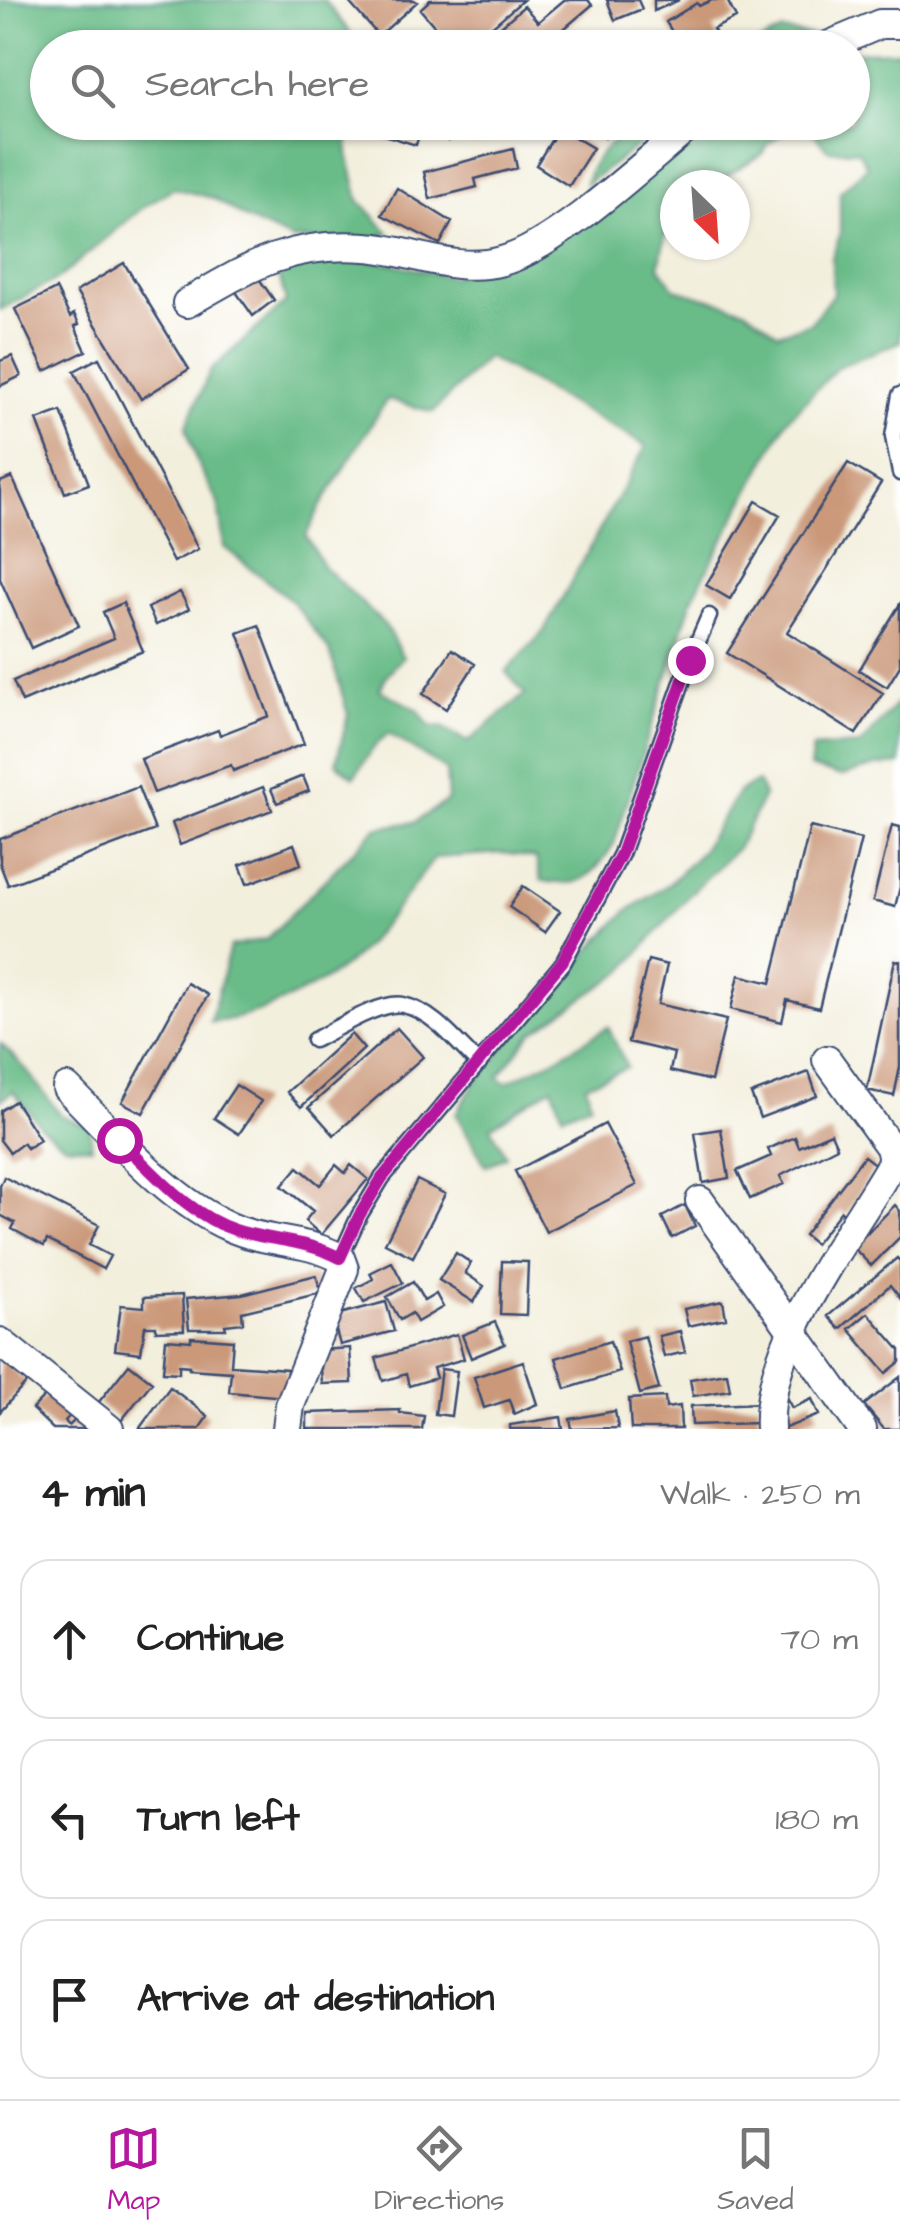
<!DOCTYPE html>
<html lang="en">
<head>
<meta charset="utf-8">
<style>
  :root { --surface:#fff; --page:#f6f6f6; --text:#222; --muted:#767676; --line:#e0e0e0; --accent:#b5179e }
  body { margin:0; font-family:"Architects Daughter",sans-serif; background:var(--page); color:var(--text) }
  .compass { position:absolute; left:660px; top:170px; width:90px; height:90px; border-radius:50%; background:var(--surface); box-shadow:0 2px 8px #0004; rotate:155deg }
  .stop { position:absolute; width:30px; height:30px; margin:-22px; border:8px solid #b5179e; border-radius:50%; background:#fff }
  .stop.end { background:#b5179e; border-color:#fff; box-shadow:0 2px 10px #0008 }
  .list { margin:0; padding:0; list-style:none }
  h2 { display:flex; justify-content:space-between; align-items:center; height:130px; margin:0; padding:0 40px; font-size:42px }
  h2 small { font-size:32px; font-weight:400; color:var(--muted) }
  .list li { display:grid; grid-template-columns:65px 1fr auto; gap:30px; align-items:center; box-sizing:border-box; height:160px; margin:0 20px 20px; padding:0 20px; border:2px solid var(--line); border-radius:30px }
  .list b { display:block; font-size:38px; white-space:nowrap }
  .list em { font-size:32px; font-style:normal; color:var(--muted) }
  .icon { flex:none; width:55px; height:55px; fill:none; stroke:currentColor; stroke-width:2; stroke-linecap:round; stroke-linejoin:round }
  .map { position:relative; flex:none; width:900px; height:1429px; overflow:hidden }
  .search { position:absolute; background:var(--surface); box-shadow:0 2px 8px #0004; left:30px; right:30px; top:30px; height:110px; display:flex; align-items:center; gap:25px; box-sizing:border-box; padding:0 35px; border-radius:55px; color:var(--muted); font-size:38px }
  .sheet { height:670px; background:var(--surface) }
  nav { display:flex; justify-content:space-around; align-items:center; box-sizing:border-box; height:140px; border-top:2px solid var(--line); background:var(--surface); font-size:28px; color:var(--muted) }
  nav a { display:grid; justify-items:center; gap:5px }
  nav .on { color:var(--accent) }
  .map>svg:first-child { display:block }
</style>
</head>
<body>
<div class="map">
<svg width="900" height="1429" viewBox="0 0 900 1429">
  <rect width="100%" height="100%" fill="#fff"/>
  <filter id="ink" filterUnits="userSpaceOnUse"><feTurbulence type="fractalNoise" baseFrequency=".01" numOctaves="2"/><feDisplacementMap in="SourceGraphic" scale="20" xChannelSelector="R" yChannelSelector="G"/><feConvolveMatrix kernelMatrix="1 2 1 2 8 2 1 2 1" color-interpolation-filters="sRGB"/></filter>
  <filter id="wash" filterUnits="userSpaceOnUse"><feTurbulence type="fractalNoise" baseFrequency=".0048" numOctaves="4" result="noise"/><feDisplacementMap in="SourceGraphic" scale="40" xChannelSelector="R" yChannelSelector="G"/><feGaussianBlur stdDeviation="2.25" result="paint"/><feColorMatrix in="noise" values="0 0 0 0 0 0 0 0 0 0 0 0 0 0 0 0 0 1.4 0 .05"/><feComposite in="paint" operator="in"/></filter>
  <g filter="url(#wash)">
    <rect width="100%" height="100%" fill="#f3efdd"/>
    <!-- forest -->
    <path fill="#69bc88" stroke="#427673" stroke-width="2.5" fill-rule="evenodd" d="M 0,0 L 324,0 L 362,47 L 48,48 L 48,122 L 348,123 L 348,154 L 359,200 L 389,233 L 373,239 L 293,240 L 250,221 L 213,198 L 173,188 L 141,209 L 59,278 L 0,310 Z
      M 782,31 L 818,37 L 796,47 L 748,48 Z
      M 900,51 L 900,342 L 838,367 L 787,420 L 692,599 L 614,844 C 593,875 582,891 541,880 L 536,858 L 502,853 L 435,858 C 411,888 388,922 362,950 C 330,983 256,1020 210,1022 L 230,947 L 267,939 L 376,828 L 415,822 L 448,800 L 446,770 L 388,733 L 374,747 L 354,777 L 336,763 L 348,715 L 330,651 L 291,600 L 224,547 L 218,503 L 197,462 L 186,427 L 210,371 L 286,302 L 277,268 L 338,258 L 394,264 L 452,277 L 634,181 L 716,123 L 852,122 L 853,52 ZM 796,123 L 810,129 L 828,150 L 858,151 L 867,167 L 840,192 L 840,234 L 832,258 L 833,294 L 811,323 L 778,333 L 745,309 L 675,289 L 659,267 L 665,235 L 675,222 L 675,185 L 711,185 L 762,154 L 768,144 ZM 487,357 L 646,446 L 544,631 L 506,672 L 525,694 L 468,742 L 442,727 L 429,726 L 418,710 L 380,690 L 386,676 L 403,657 L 385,625 L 323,566 L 306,536 L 320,507 L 387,399 L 433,412 Z
      M 648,122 L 669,123 L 586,184 C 591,153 620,135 648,122 Z
      M 900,700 L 900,764 L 876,766 L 842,776 L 810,768 L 813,748 L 860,745 Z
      M 758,782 L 764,796 L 738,847 L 693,891 L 623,971 L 532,1033 L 498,1077 L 506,1083 L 555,1059 L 608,1027 L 627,1067 L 586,1085 L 591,1103 L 563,1115 L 552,1087 L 491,1127 L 506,1156 L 486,1166 L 456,1114 L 474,1084 L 552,990 L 626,912 L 669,884 L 701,852 L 739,791 Z
      M 0,1043 L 23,1066 L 61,1115 L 90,1127 L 92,1147 L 65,1145 L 41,1127 L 13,1091 L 0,1101 Z"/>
    <g id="blocks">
      <!-- building -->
      <path fill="#cb997a" d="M 347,0 L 414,0 L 417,2 L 379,36 Z
        M 430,0 L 523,0 L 467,48 L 453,48 L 420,9 Z
        M 564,0 L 588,0 L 592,5 L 552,39 L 559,48 L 476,48 L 524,6 L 538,22 Z
        M 607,0 L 638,0 L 642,9 L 615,20 Z
        M 654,0 L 679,0 L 654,11 Z
        M 712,0 L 727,0 L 736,18 L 713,29 L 721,42 L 712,48 L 682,48 L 666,22 L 697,3 L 699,6 Z
        M 362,122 L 397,122 L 421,129 L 416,145 L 361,128 Z
        M 433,122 L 498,122 L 476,139 L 467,127 L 448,141 Z
        M 589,122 L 619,122 L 605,138 Z
        M 559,128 L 593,148 L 569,186 L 536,165 Z
        M 513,149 L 517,168 L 475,179 L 477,187 L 430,199 L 424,172 Z
        M 397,188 L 452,222 L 440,244 L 382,215 Z
        M 124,263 L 189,369 L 141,399 L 76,292 Z
        M 255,273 L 274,300 L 253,316 L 234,289 Z
        M 56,289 L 70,317 L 74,314 L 79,324 L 75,326 L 86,351 L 45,371 L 15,309 Z
        M 12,356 L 21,376 L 0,386 L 0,361 Z
        M 99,358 L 198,549 L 173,562 L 74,371 Z
        M 61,411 L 89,484 L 65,493 L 37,420 Z
        M 848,463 L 881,483 L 787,632 L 883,693 L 856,734 L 727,653 Z
        M 12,477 L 79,626 L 31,648 L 0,579 L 0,482 Z
        M 756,501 L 780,515 L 730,599 L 706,585 Z
        M 180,592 L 189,609 L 156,625 L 148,608 Z
        M 123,603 L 143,651 L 22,702 L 13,681 L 114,638 L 103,612 Z
        M 900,604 L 900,666 L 887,687 L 859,670 Z
        M 259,625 L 304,744 L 233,771 L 231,765 L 154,793 L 141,759 L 218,730 L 220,735 L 269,716 L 238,633 Z
        M 452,649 L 475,664 L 446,709 L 423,694 Z
        M 303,776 L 309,791 L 277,803 L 271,789 Z
        M 138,787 L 155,830 L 8,885 L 0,864 L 0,839 Z
        M 263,787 L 272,810 L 180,845 L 172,823 Z
        M 892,825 L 900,827 L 900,887 L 895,907 L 873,901 Z
        M 810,827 L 861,839 L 819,1008 L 787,1000 L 782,1022 L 731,1009 L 739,975 L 771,983 Z
        M 294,844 L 301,864 L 247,884 L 240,865 Z
        M 523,886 L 560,911 L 545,932 L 509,907 Z
        M 648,960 L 667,965 L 658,1004 L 726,1020 L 711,1081 L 670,1071 L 674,1053 L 628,1042 Z
        M 895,960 L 900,961 L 900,1067 L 894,1096 L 867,1090 Z
        M 187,983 L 208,995 L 143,1113 L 122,1102 Z
        M 397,1028 L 423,1057 L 334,1135 L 309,1107 Z
        M 351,1034 L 364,1049 L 301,1107 L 287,1092 Z
        M 809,1072 L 817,1096 L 760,1118 L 751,1094 Z
        M 236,1085 L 261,1101 L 239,1134 L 214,1118 Z
        M 15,1101 L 40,1140 L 27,1148 L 23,1143 L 10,1153 L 0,1140 L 0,1111 Z
        M 605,1124 L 637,1185 L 546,1232 L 515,1171 Z
        M 721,1129 L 729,1178 L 703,1183 L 695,1133 Z
        M 831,1133 L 837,1147 L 780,1176 L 784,1184 L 750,1199 L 737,1171 L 771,1156 L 768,1149 L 795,1137 L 799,1147 Z
        M 864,1156 L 876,1165 L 846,1215 L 841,1211 L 815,1244 L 804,1235 Z
        M 336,1165 L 345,1173 L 351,1165 L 368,1179 L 321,1235 L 305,1221 L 313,1211 L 282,1186 L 298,1167 L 320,1185 Z
        M 4,1177 L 99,1225 L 89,1245 L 110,1256 L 103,1269 L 47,1240 L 44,1246 L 12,1229 L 15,1223 L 0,1215 L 0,1186 Z
        M 417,1180 L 445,1194 L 413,1257 L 385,1243 Z
        M 685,1205 L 695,1226 L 672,1238 L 662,1217 Z
        M 895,1205 L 900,1211 L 900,1237 L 871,1266 L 853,1247 Z
        M 456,1253 L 471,1263 L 465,1273 L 484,1286 L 474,1302 L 439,1280 Z
        M 897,1258 L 900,1261 L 900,1298 L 890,1285 L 840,1329 L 828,1316 Z
        M 502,1261 L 528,1262 L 526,1315 L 500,1314 Z
        M 392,1262 L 403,1283 L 364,1302 L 356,1288 L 373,1279 L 370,1273 Z
        M 316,1275 L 321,1293 L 242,1312 L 243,1323 L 225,1325 L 226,1329 L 189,1329 L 186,1299 L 242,1294 Z
        M 413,1282 L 424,1301 L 436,1294 L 443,1307 L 417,1322 L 412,1313 L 400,1320 L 387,1297 Z
        M 182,1295 L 184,1330 L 156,1331 L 156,1326 L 145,1326 L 141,1353 L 115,1350 L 121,1305 L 144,1307 L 144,1297 Z
        M 723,1301 L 726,1318 L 688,1326 L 684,1309 Z
        M 386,1302 L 394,1331 L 340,1345 L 332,1316 Z
        M 868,1313 L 900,1350 L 900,1362 L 886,1373 L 849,1329 Z
        M 495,1322 L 505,1344 L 471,1358 L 462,1335 Z
        M 680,1331 L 685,1352 L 664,1357 L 659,1336 Z
        M 457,1334 L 464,1359 L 433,1368 L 436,1378 L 409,1386 L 406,1374 L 383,1381 L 376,1358 Z
        M 645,1336 L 659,1389 L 640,1394 L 626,1341 Z
        M 191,1337 L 233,1340 L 231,1365 L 287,1369 L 285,1397 L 229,1392 L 231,1372 L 189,1369 L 189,1366 L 179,1365 L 179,1373 L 163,1372 L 166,1339 L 191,1341 Z
        M 610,1341 L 620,1372 L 566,1389 L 556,1358 Z
        M 350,1348 L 352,1383 L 322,1384 L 320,1350 Z
        M 0,1358 L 27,1382 L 0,1412 Z
        M 523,1361 L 537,1404 L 514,1414 L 509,1400 L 484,1408 L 474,1377 Z
        M 129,1364 L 152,1382 L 121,1421 L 98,1403 Z
        M 441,1369 L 457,1371 L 451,1416 L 435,1414 Z
        M 727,1373 L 730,1390 L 693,1396 L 690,1379 Z
        M 900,1377 L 900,1429 L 884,1429 L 864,1405 Z
        M 170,1387 L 208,1416 L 199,1429 L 139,1429 Z
        M 51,1390 L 73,1412 L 65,1421 L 69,1426 L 79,1416 L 93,1429 L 53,1429 L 32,1409 Z
        M 665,1397 L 666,1408 L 680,1406 L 681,1429 L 631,1429 L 629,1399 Z
        M 787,1399 L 792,1408 L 812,1399 L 819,1415 L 783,1429 L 773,1406 Z
        M 759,1403 L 759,1423 L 692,1425 L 691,1406 Z
        M 400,1410 L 400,1413 L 424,1416 L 422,1429 L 307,1429 L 307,1413 Z
        M 615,1411 L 618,1428 L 572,1429 L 570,1419 Z
        M 561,1417 L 563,1429 L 510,1429 L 510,1425 Z"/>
    </g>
  </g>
  <g filter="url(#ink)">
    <use href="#blocks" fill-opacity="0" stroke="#3b4c71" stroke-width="2.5"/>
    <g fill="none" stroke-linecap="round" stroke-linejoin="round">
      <!-- service casing -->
      <g stroke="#3b4c71" stroke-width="19">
        <path id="service" d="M 900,395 L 893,437 L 900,473
          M 314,1040 C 334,1030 382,1000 403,1005 C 433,1011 458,1044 479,1064
          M 340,1258 L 359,1216 L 382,1178 L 563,963 L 621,854 L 690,660 L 709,616"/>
      </g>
      <!-- minor casing -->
      <g stroke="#3b4c71" stroke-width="32">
        <path id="minor" d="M 823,48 L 880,24 L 900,24
          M 187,303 C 249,267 290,241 366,247 C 412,250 455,274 502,261 C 556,247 648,160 694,122
          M 67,1088 C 115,1136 168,1200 230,1227 C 265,1243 305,1239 340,1258 L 344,1269 L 290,1405 L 287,1429
          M 700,1201 L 862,1429
          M 0,1342 L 109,1429
          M 770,1429 C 765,1339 850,1237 893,1161 L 890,1147 L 827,1060"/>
      </g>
      <!-- service -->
      <use href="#service" stroke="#fff" stroke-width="14"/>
      <!-- minor -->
      <use href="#minor" stroke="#fff" stroke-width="28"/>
    </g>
  </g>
  <g fill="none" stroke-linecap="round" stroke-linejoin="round" filter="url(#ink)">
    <!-- route -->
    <path stroke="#b5179e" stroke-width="12" d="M 119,1140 C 154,1172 188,1215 235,1230 C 270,1241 307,1240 340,1258 L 359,1216 L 382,1178 L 562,962 L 621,854 L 690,660"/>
  </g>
</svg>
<svg class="compass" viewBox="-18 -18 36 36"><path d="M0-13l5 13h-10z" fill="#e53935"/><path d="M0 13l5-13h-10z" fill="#767676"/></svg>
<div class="stop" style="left:119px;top:1140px"></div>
<div class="stop end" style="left:690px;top:660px"></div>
<div class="search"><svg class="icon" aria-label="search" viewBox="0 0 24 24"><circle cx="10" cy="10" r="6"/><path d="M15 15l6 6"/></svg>Search here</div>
</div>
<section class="sheet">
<h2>4 min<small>Walk · 250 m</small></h2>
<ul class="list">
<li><svg class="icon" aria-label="ahead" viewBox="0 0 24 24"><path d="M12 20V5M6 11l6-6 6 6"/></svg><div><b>Continue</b></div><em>70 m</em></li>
<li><svg class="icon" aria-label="left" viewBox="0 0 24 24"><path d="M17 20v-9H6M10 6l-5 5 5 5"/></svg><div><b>Turn left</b></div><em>180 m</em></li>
<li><svg class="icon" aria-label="arrive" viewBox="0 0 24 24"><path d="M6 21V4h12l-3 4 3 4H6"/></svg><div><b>Arrive at destination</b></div></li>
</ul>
</section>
<nav>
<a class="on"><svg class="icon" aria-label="map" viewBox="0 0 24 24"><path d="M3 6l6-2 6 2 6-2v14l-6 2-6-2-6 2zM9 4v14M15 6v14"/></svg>Map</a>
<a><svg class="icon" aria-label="directions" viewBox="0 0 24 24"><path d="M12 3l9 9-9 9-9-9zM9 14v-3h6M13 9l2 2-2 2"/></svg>Directions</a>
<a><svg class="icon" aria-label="saved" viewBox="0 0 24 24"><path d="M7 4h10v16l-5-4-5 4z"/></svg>Saved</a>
</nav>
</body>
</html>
